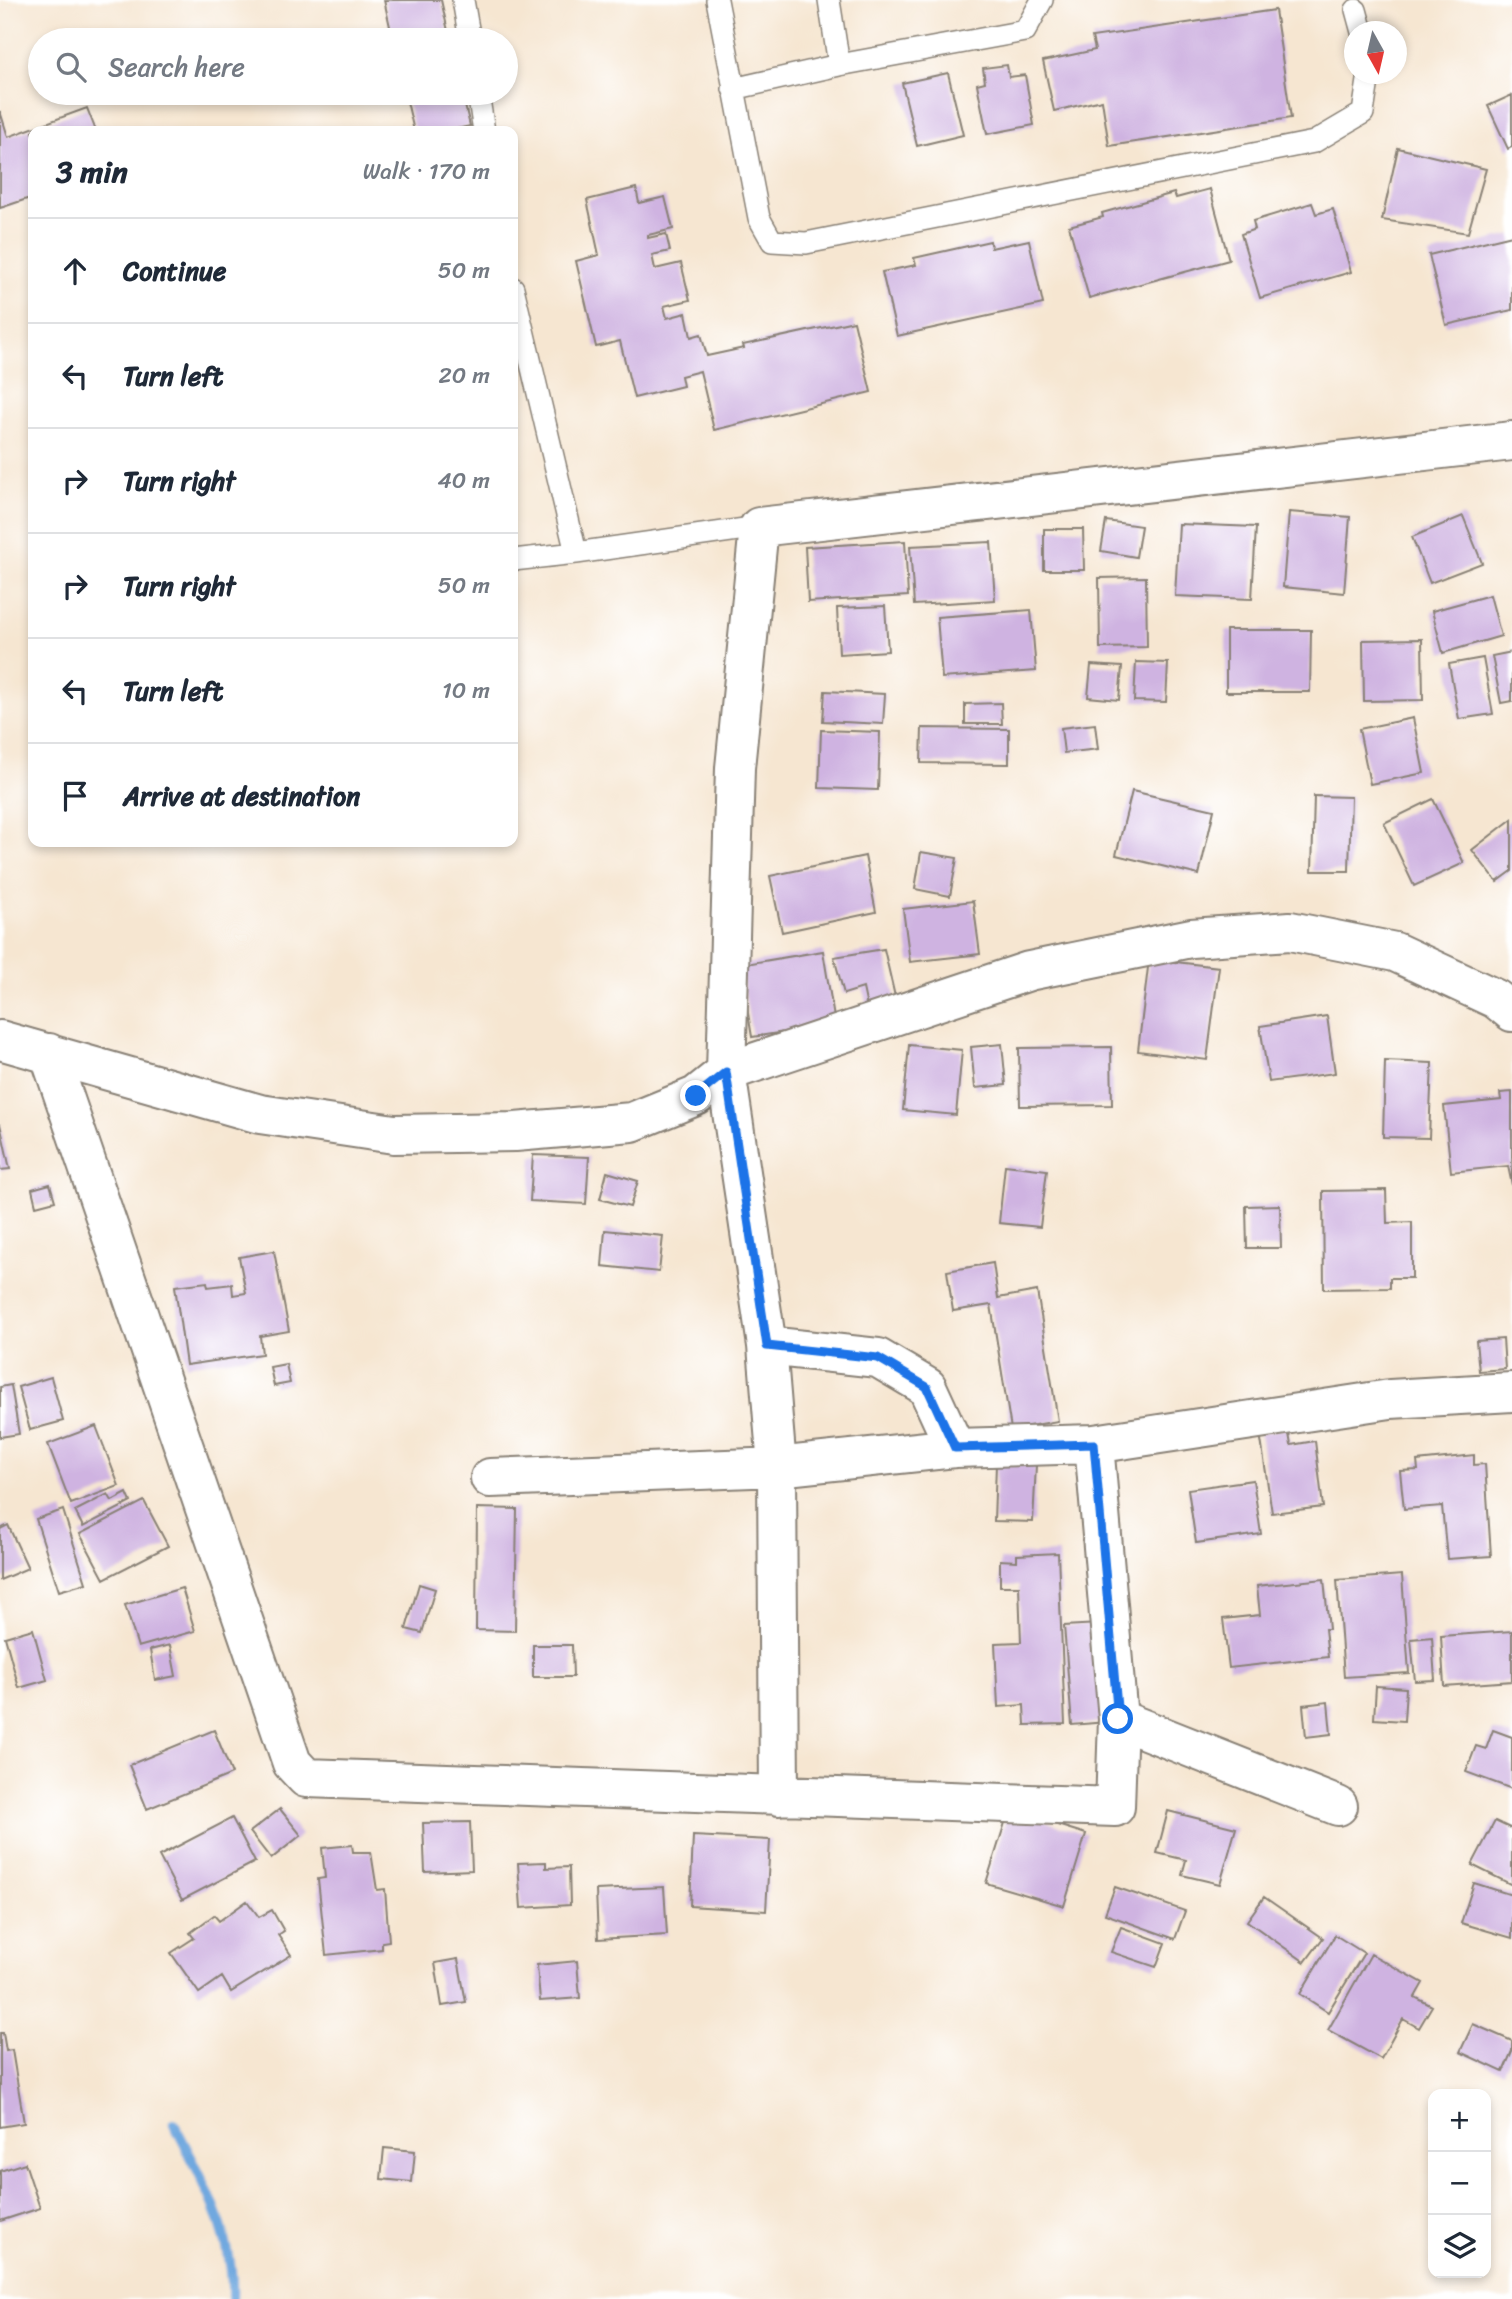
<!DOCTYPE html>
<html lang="en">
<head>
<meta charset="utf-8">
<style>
  :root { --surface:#fff; --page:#f6f6f7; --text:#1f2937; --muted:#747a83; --line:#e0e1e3 }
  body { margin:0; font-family:Sriracha,sans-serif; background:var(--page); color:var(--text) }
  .controls { position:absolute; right:21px; bottom:21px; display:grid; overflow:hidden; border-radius:14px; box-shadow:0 4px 10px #0003 }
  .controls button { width:63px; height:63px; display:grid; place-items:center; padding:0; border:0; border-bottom:2px solid var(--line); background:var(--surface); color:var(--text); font:35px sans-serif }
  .compass { position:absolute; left:1344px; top:21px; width:63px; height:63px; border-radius:50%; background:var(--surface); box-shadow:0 4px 10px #0003; rotate:172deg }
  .stop { position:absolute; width:21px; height:21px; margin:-16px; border:5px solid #1a73e8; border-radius:50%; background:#fff }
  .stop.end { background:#1a73e8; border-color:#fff; box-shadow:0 2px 7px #0008 }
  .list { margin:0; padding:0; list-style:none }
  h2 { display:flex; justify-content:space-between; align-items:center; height:91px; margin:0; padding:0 28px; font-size:30px }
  h2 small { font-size:23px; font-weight:400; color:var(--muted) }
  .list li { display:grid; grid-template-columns:46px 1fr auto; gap:21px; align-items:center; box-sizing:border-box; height:105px; padding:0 28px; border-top:2px solid var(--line) }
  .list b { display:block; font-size:26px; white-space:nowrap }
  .list em { font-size:23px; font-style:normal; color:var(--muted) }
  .icon { flex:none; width:38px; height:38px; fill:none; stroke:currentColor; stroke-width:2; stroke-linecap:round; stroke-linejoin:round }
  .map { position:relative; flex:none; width:1512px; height:2299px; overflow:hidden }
  .search { position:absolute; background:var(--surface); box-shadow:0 4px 10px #0003; left:28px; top:28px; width:490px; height:77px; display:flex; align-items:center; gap:18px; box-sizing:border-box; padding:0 24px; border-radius:38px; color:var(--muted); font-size:26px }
  .panel { position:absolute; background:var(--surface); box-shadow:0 4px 10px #0003; left:28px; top:126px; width:490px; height:721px; border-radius:14px }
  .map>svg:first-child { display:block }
</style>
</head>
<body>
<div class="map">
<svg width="1512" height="2299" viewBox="0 0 1512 2299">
  <rect width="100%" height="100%" fill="#fff"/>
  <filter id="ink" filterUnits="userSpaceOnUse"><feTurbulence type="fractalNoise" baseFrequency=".0143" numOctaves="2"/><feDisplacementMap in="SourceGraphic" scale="14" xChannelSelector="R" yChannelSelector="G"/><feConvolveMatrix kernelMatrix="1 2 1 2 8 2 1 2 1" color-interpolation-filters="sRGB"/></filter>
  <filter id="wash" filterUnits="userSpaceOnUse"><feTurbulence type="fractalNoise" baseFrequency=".00686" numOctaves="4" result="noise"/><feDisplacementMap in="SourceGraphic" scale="28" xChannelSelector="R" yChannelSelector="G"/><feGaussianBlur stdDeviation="1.57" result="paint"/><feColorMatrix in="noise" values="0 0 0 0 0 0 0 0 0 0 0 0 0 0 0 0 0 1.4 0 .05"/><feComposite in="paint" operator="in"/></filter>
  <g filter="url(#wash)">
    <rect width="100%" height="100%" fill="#f6e6d1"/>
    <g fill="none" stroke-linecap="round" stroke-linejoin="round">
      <!-- stream -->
      <path stroke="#70a8df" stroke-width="10" d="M 174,2124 C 202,2178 235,2235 232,2299"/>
    </g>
    <g id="blocks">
      <!-- building -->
      <path fill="#cfb3e1" d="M 384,0 L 441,0 L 450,40 L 393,40 Z
        M 1275,10 L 1291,118 L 1109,146 L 1102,100 L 1054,111 L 1043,61 L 1095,50 L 1092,37 Z
        M 1007,65 L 1009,77 L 1025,75 L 1034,125 L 987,134 L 977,84 L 985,82 L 983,68 Z
        M 948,73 L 963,135 L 917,146 L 902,83 Z
        M 405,93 L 462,93 L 470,126 L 448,131 L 414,131 Z
        M 1512,95 L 1512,147 L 1508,149 L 1488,106 Z
        M 87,108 L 96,131 L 33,131 L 33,197 L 0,208 L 0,111 L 8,137 Z
        M 1398,148 L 1486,169 L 1468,233 L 1382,220 Z
        M 636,188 L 639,203 L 665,197 L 673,229 L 648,235 L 648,238 L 666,234 L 670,251 L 652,255 L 655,269 L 681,263 L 690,300 L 664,306 L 667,318 L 686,313 L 691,337 L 701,334 L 707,356 L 744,348 L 743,345 L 854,321 L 871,392 L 714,430 L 700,371 L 681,376 L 683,386 L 634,398 L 620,341 L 596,347 L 576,261 L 599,255 L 587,200 Z
        M 1210,189 L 1229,260 L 1089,298 L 1069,226 L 1103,217 L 1102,213 L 1174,193 L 1176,198 Z
        M 1312,203 L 1316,214 L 1333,209 L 1351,272 L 1260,298 L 1241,234 L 1255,229 L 1253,221 Z
        M 1512,235 L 1512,310 L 1446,325 L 1429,255 Z
        M 1029,240 L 1043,304 L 897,336 L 882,272 L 916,265 L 914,258 L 990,241 L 991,248 Z
        M 1289,512 L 1350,517 L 1344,593 L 1283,587 Z
        M 1463,516 L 1482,563 L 1430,583 L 1412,537 Z
        M 1106,521 L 1141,526 L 1136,557 L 1101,551 Z
        M 1179,524 L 1256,527 L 1252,599 L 1175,596 Z
        M 1044,529 L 1083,529 L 1084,570 L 1044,570 Z
        M 905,541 L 908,596 L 808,602 L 805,547 Z
        M 991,542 L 995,600 L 914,605 L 910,546 Z
        M 1146,577 L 1147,647 L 1100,648 L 1099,578 Z
        M 1490,595 L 1501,636 L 1443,653 L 1432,611 Z
        M 885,606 L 888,651 L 839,654 L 837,608 Z
        M 1031,610 L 1036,671 L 942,678 L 937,617 Z
        M 1226,630 L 1311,630 L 1310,692 L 1226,692 Z
        M 1422,639 L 1423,700 L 1364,701 L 1363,640 Z
        M 1512,652 L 1512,701 L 1501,703 L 1492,656 Z
        M 1483,658 L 1493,714 L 1459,719 L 1449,664 Z
        M 1136,662 L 1168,663 L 1166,702 L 1134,701 Z
        M 1091,665 L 1122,667 L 1119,700 L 1088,697 Z
        M 825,691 L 885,694 L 883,724 L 823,721 Z
        M 1001,703 L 1002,724 L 965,724 L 965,704 Z
        M 1413,718 L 1424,773 L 1370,784 L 1359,729 Z
        M 1095,724 L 1098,749 L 1064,753 L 1061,728 Z
        M 922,728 L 1009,729 L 1009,764 L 921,763 Z
        M 821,730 L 880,732 L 878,790 L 819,788 Z
        M 1132,791 L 1214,810 L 1199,875 L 1116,855 Z
        M 1314,796 L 1351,797 L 1349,871 L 1312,871 Z
        M 1433,799 L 1464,863 L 1414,886 L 1384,823 Z
        M 1512,819 L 1512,871 L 1497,882 L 1472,850 Z
        M 921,852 L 957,858 L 950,896 L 915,889 Z
        M 865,856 L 876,912 L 782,932 L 770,876 Z
        M 973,901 L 980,954 L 910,962 L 903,909 Z
        M 884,949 L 896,1001 L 867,1007 L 863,988 L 844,994 L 834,957 Z
        M 823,951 L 835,1024 L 752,1037 L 740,965 Z
        M 1149,959 L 1219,967 L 1207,1060 L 1138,1051 Z
        M 1327,1016 L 1335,1073 L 1269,1082 L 1260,1026 Z
        M 1002,1044 L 1006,1085 L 975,1088 L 971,1047 Z
        M 909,1045 L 962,1050 L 956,1115 L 903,1110 Z
        M 1111,1047 L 1112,1105 L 1020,1106 L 1019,1048 Z
        M 1385,1061 L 1432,1063 L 1429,1138 L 1383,1137 Z
        M 1512,1092 L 1512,1185 L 1508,1166 L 1451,1172 L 1444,1106 L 1501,1100 L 1500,1093 Z
        M 0,1124 L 10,1169 L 0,1170 Z
        M 533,1155 L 589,1157 L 586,1204 L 530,1201 Z
        M 1005,1165 L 1047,1170 L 1040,1227 L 999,1223 Z
        M 607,1172 L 638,1181 L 630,1207 L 600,1199 Z
        M 50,1184 L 55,1201 L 36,1206 L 32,1189 Z
        M 1386,1190 L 1387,1223 L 1412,1222 L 1412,1278 L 1390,1278 L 1390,1288 L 1324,1289 L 1323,1191 Z
        M 1280,1205 L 1281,1248 L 1247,1248 L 1246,1206 Z
        M 605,1230 L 663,1236 L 659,1272 L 602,1266 Z
        M 274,1251 L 289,1331 L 260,1336 L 262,1354 L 186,1365 L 175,1286 L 207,1282 L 208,1287 L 232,1284 L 233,1295 L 246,1293 L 239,1257 Z
        M 993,1263 L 998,1298 L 1037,1291 L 1058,1421 L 1011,1429 L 991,1305 L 953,1311 L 947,1271 Z
        M 1503,1339 L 1505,1369 L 1479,1371 L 1476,1341 Z
        M 286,1364 L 290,1383 L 274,1386 L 270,1367 Z
        M 51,1377 L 63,1421 L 30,1430 L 18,1387 Z
        M 11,1385 L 19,1434 L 0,1437 L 0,1387 Z
        M 96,1426 L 119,1486 L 71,1504 L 48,1444 Z
        M 1288,1428 L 1291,1445 L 1315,1441 L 1323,1507 L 1272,1513 L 1260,1433 Z
        M 1474,1455 L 1474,1465 L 1485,1464 L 1491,1556 L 1447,1559 L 1442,1506 L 1404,1509 L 1400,1471 L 1418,1470 L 1417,1461 Z
        M 996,1464 L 1036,1465 L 1033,1522 L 994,1521 Z
        M 1253,1480 L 1261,1534 L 1196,1543 L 1188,1489 Z
        M 127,1493 L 131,1502 L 83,1527 L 75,1511 L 108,1494 L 112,1501 Z
        M 144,1501 L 168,1546 L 104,1579 L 80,1534 Z
        M 477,1508 L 517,1509 L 515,1631 L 476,1630 Z
        M 63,1510 L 86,1583 L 59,1591 L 36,1519 Z
        M 8,1525 L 28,1568 L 0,1580 L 0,1529 Z
        M 1058,1553 L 1065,1724 L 1025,1725 L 1024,1705 L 998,1707 L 995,1643 L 1021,1642 L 1019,1586 L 1000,1586 L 1000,1560 L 1017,1561 L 1017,1555 Z
        M 1402,1575 L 1409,1673 L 1344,1677 L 1337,1580 Z
        M 1324,1579 L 1329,1629 L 1325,1629 L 1328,1657 L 1229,1668 L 1223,1619 L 1260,1615 L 1257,1586 Z
        M 419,1584 L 435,1589 L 422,1633 L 406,1629 Z
        M 182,1588 L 195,1631 L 138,1647 L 125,1605 Z
        M 1099,1624 L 1106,1722 L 1072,1725 L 1064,1626 Z
        M 33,1629 L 47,1680 L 19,1688 L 5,1637 Z
        M 1512,1631 L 1512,1681 L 1444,1686 L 1441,1636 Z
        M 1432,1637 L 1435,1680 L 1415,1681 L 1411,1639 Z
        M 170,1645 L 176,1676 L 155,1680 L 150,1650 Z
        M 533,1645 L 572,1645 L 573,1677 L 533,1677 Z
        M 1376,1686 L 1406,1688 L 1404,1721 L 1374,1719 Z
        M 1328,1702 L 1331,1734 L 1306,1737 L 1303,1705 Z
        M 214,1730 L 232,1774 L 147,1809 L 129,1765 Z
        M 1493,1730 L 1512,1737 L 1512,1789 L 1466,1772 L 1476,1746 L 1486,1749 Z
        M 280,1809 L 301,1835 L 271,1859 L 250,1832 Z
        M 1009,1810 L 1086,1834 L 1064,1906 L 986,1883 Z
        M 1168,1811 L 1236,1828 L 1220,1884 L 1182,1875 L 1186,1860 L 1157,1853 Z
        M 232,1818 L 255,1862 L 182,1900 L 159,1856 Z
        M 1495,1821 L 1512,1829 L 1512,1885 L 1472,1865 Z
        M 470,1822 L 472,1870 L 425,1872 L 423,1823 Z
        M 693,1836 L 770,1840 L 766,1911 L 690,1906 Z
        M 352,1845 L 353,1852 L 371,1852 L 377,1890 L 385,1889 L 389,1941 L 382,1942 L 382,1949 L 326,1955 L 318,1879 L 325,1878 L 322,1848 Z
        M 546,1862 L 546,1868 L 569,1867 L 570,1905 L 521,1908 L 518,1863 Z
        M 1474,1883 L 1512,1895 L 1512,1938 L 1461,1923 Z
        M 664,1887 L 667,1935 L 598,1939 L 596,1890 Z
        M 1115,1887 L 1185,1911 L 1175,1939 L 1105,1914 Z
        M 1264,1897 L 1323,1938 L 1305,1962 L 1247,1921 Z
        M 247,1901 L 259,1917 L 272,1910 L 284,1931 L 278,1935 L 291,1955 L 231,1992 L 222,1977 L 199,1993 L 171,1953 L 194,1938 L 190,1933 L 214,1915 L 219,1921 Z
        M 1121,1927 L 1165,1943 L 1156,1967 L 1111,1952 Z
        M 1335,1935 L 1364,1953 L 1328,2012 L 1300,1994 Z
        M 1371,1954 L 1423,1983 L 1415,1997 L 1432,2006 L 1419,2028 L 1403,2019 L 1381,2059 L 1328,2030 Z
        M 458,1959 L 466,2002 L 442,2006 L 435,1963 Z
        M 577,1961 L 580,1998 L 540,2001 L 537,1965 Z
        M 1473,2024 L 1512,2041 L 1512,2051 L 1503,2072 L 1460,2052 Z
        M 0,2033 L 3,2033 L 6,2051 L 12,2050 L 24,2123 L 0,2127 Z
        M 384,2148 L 415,2151 L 412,2182 L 381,2179 Z
        M 25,2163 L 40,2208 L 0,2221 L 0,2171 Z"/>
    </g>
  </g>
  <g filter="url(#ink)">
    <use href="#blocks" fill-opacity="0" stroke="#898176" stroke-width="2"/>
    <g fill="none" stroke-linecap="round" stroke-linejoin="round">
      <!-- lane casing -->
      <g stroke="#898176" stroke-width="24">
        <path id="lane" d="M 463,0 L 470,40
          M 717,0 L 759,218 L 772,241 L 806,243 L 1314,142 L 1363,113 L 1369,74
          M 829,0 L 839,65
          M 1356,10 L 1362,32
          M 733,89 L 839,65 L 1025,31 L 1042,0
          M 478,93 L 484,131
          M 513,288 L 576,553 L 759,527
          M 513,560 L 576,553"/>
      </g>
      <!-- street casing -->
      <g stroke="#898176" stroke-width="42">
        <path id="street" d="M 0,1040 L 260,1114 L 394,1134 L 515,1132 L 632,1122 L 696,1096 L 726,1072 L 735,768 L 759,527 L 1512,441
          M 49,1053 L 292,1763 L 306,1778 L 1115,1807 L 1118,1719 L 1094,1444 L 1390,1399 L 1512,1392
          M 767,1346 L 878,1358 L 927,1387 L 955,1448
          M 1094,1444 L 955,1448 L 777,1467 L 767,1346 L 726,1072 L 1029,971 L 1191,938 L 1290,931 L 1395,952 L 1496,999 L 1512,1012
          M 490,1478 L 777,1467 L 779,1796
          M 1118,1719 L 1338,1806"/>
      </g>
      <!-- lane -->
      <use href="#lane" stroke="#fff" stroke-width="21"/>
      <!-- street -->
      <use href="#street" stroke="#fff" stroke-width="38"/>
    </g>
  </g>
  <g fill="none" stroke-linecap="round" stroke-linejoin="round" filter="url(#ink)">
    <!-- route -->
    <path stroke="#1a73e8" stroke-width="9" d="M 696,1096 L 726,1072 L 767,1346 L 878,1358 L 927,1387 L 955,1448 L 1094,1444 L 1118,1719"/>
  </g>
</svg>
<div class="controls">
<button>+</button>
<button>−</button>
<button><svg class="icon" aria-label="layers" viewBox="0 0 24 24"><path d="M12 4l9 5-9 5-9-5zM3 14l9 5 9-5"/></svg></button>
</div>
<svg class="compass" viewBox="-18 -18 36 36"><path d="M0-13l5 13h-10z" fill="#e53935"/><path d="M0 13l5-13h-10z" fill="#747a83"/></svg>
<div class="stop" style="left:1118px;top:1719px"></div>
<div class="stop end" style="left:696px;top:1096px"></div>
<div class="search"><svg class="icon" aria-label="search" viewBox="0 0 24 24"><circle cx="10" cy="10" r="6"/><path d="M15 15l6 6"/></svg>Search here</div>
<section class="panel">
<h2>3 min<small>Walk · 170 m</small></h2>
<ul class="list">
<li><svg class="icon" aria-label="ahead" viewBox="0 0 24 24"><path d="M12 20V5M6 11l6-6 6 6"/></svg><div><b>Continue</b></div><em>50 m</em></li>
<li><svg class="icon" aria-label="left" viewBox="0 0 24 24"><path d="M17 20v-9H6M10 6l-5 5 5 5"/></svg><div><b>Turn left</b></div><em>20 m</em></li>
<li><svg class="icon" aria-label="right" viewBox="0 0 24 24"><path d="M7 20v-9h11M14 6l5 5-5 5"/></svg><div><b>Turn right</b></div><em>40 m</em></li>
<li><svg class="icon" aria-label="right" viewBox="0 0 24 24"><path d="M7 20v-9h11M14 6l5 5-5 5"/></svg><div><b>Turn right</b></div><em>50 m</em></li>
<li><svg class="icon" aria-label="left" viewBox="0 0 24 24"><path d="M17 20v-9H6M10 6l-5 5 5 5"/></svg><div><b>Turn left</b></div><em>10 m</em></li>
<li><svg class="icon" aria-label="arrive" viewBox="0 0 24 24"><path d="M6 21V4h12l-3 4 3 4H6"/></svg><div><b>Arrive at destination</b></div></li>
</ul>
</section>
</div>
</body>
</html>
